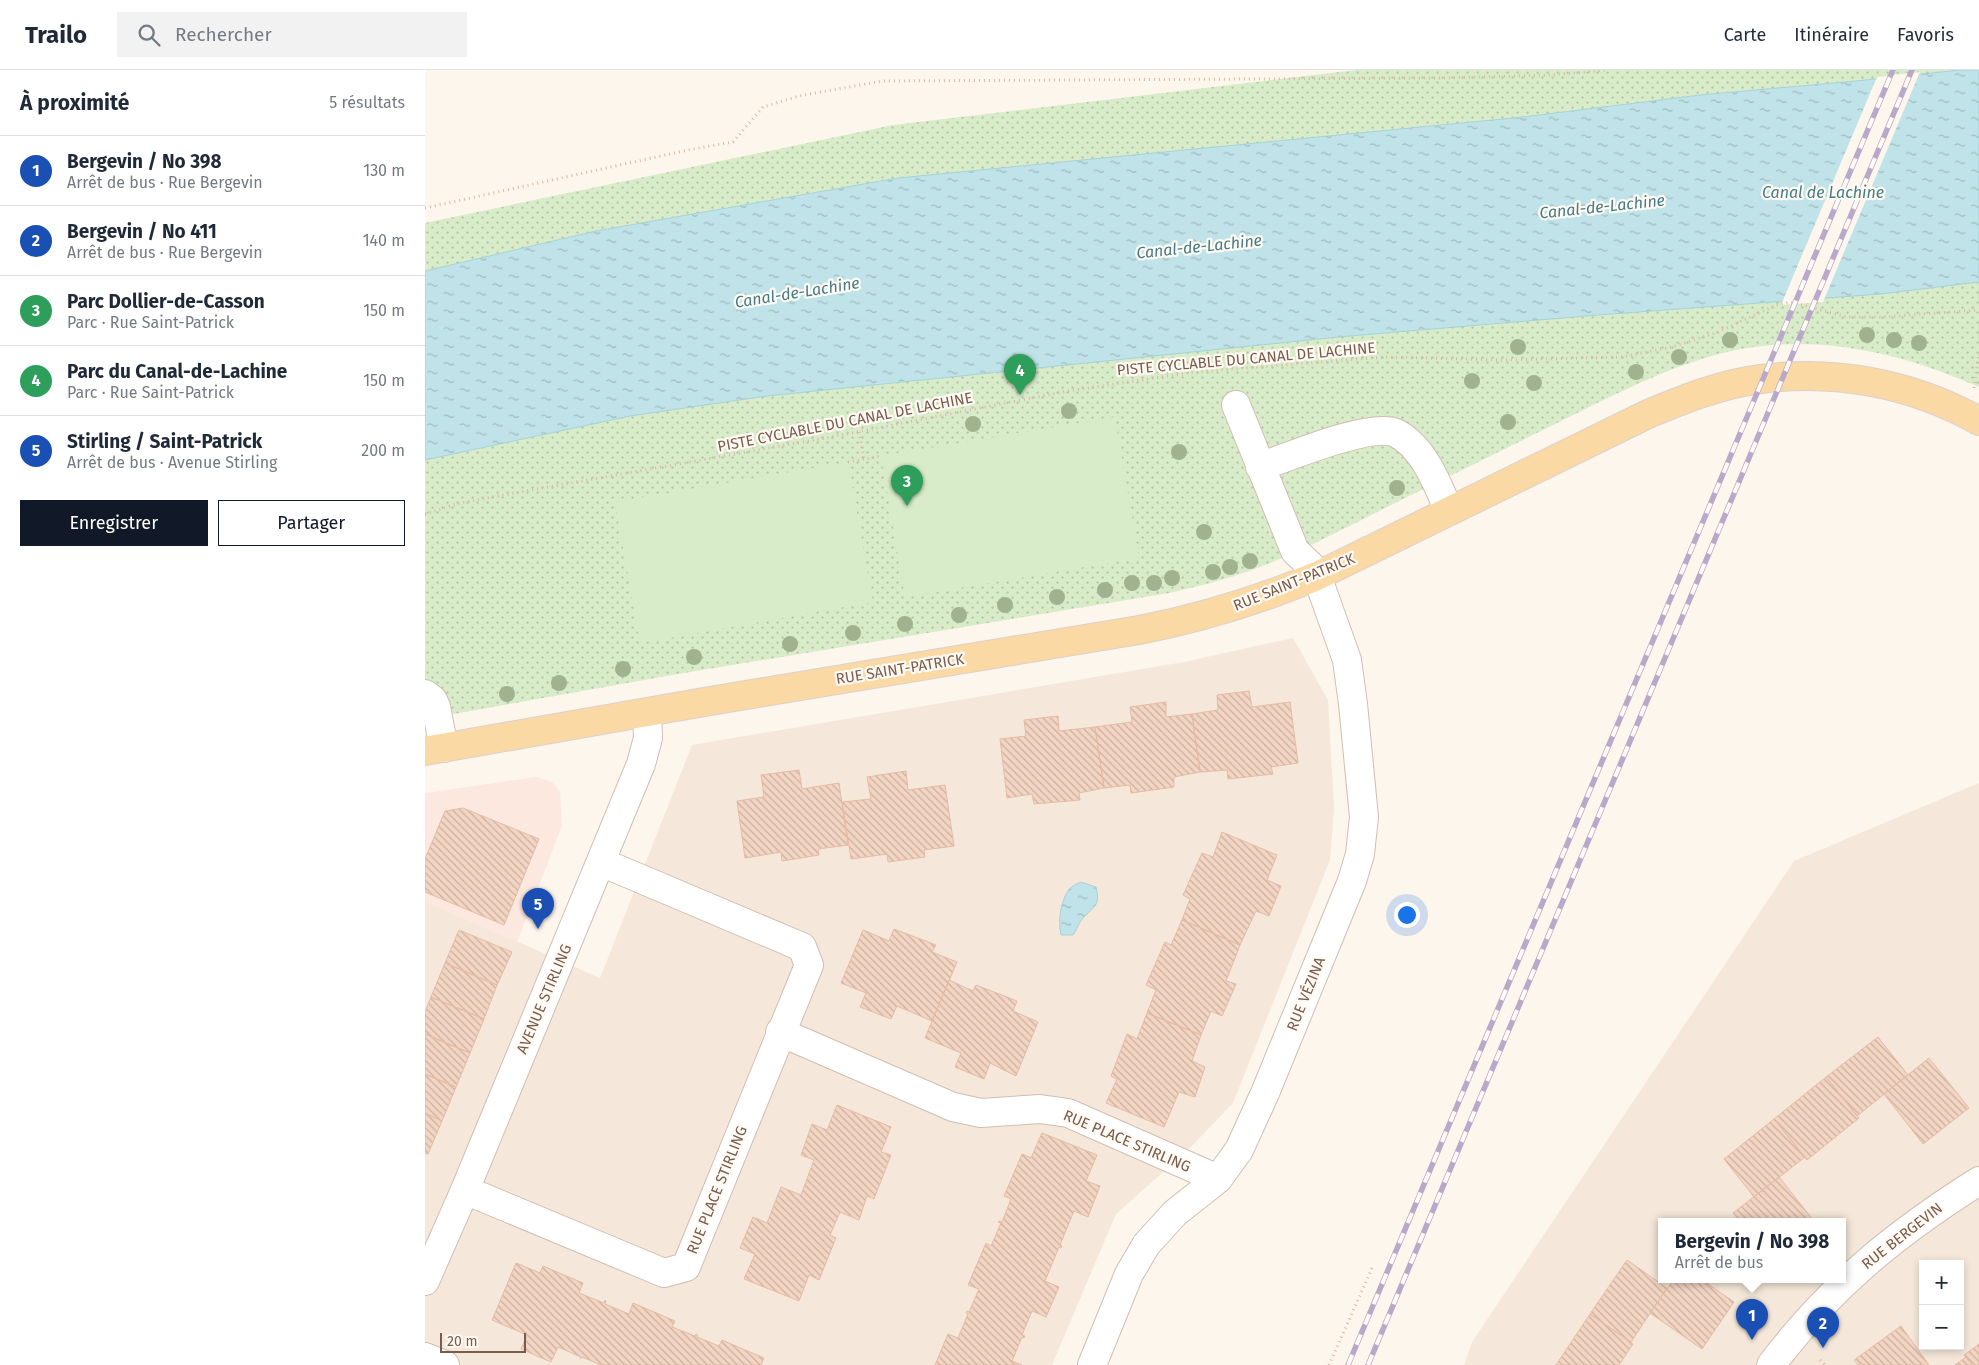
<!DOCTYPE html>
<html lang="fr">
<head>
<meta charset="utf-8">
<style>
  :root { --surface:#fff; --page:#f2f2f3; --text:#1f2937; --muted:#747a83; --line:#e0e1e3; --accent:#111827 }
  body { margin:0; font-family:"Fira Sans",sans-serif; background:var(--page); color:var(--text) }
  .controls { position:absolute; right:15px; bottom:15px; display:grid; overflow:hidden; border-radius:0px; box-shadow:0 2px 8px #0003 }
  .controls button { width:45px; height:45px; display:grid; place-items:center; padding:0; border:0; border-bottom:1px solid var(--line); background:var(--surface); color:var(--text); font:25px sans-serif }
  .scale { position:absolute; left:15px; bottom:12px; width:86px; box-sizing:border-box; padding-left:5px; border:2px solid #7a5c4d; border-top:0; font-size:14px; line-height:18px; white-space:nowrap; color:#7a5c4d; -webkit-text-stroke:4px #fffaf3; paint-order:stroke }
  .you { position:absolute; left:981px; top:844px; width:18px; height:18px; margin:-12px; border:4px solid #fff; border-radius:50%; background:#1a73e8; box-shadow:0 0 0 8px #1a73e833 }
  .badge { display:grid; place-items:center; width:32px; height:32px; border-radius:50%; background:var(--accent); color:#fff; font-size:16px; font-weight:700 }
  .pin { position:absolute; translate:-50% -41px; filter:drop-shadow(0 1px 2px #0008) }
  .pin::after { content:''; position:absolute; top:26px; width:18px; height:15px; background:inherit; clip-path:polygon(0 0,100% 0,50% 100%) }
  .popup { position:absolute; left:1233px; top:1148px; width:188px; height:65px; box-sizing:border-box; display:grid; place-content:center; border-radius:0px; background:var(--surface); filter:drop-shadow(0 1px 4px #0005); font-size:16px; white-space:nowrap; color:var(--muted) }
  .popup b { font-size:19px; color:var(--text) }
  .popup::after { content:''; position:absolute; left:50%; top:100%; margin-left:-10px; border:10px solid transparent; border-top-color:var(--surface) }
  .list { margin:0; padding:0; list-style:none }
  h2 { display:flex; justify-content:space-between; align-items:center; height:65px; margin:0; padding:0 20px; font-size:21px }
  h2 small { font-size:16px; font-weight:400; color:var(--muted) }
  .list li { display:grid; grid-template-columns:32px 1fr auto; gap:15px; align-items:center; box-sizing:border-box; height:70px; padding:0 20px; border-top:1px solid var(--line) }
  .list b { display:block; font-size:19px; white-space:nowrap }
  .list p { margin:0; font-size:16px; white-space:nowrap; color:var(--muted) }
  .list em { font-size:16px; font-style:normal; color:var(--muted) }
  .actions { display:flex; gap:10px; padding:15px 20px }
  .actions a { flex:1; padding:11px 0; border:1px solid var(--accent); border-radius:0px; text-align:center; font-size:18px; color:var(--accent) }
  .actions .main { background:var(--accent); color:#fff }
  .icon { flex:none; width:28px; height:28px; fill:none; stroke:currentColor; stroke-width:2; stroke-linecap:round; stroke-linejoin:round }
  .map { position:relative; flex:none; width:1554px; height:1295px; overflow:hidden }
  header { display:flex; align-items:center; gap:30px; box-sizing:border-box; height:70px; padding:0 25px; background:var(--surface); border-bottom:1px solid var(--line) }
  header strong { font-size:24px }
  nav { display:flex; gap:28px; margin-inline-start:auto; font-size:18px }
  .search { width:350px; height:45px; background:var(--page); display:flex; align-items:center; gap:12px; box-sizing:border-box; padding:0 18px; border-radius:0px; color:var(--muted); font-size:19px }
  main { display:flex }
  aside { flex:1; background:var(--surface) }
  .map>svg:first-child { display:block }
</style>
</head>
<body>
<header>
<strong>Trailo</strong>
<div class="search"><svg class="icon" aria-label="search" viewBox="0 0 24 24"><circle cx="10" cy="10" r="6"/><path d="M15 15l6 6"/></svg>Rechercher</div>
<nav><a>Carte</a><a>Itinéraire</a><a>Favoris</a></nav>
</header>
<main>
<aside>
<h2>À proximité<small>5 résultats</small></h2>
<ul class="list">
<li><span class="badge" style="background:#1a4fb4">1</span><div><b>Bergevin / No 398</b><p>Arrêt de bus · Rue Bergevin</p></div><em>130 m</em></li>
<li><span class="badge" style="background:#1a4fb4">2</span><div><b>Bergevin / No 411</b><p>Arrêt de bus · Rue Bergevin</p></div><em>140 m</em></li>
<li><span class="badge" style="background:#2e9e5b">3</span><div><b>Parc Dollier-de-Casson</b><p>Parc · Rue Saint-Patrick</p></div><em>150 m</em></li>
<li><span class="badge" style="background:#2e9e5b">4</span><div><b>Parc du Canal-de-Lachine</b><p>Parc · Rue Saint-Patrick</p></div><em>150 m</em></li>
<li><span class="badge" style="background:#1a4fb4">5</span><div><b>Stirling / Saint-Patrick</b><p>Arrêt de bus · Avenue Stirling</p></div><em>200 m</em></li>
</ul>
<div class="actions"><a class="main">Enregistrer</a><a>Partager</a></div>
</aside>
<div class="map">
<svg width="1554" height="1295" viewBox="0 0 1554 1295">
  <defs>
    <pattern id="green-dots" width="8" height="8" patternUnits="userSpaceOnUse" patternTransform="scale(1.25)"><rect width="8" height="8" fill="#d8ecc9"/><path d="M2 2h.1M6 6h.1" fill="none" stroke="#b4c2a5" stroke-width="1.8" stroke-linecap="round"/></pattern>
    <pattern id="water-ripples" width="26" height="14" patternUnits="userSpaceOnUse" patternTransform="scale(1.25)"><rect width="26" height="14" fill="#bfe3e8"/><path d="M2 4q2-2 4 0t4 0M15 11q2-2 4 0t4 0" fill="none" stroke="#a0bbbe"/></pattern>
    <pattern id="building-back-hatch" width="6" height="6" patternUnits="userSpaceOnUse" patternTransform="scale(1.25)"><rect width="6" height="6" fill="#f3d5c3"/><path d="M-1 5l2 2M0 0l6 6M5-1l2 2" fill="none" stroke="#cab0a1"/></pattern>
  </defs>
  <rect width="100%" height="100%" fill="#fdf6ec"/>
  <!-- residential -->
  <path fill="#f5e8da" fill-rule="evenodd" d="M 868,568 L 903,630 L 909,738 L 905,790 L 808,1033 L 764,1079 L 691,1144 L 627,1295 L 0,1295 L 0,831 L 175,908 L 267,675 L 759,592 Z
    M 1554,713 L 1554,1295 L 1039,1295 L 1047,1272 L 1369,791 ZM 1237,1151 L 1417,1151 L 1417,1209 L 1237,1209 ZM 1498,1194 L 1535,1194 L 1535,1276 L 1498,1276 Z"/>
  <!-- commercial -->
  <path fill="#fde8e0" d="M 111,707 L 127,712 L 135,722 L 137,756 L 92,872 L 0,831 L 0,723 Z"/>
  <!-- green -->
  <path fill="url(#green-dots)" d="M 931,0 L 1554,0 L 1554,317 C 1480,284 1397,264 1316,279 C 1254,291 1195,322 1138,350 C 1082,378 1026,405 970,433 C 922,457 874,483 824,501 C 798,510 771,517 744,523 L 253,604 L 0,649 L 0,153 L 468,55 Z"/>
  <!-- pitch -->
  <path fill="#d8ecc9" d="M 690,347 L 714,488 L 480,527 L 456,386 Z
    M 423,392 L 448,532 L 215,573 L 190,432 Z"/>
  <!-- water -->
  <path fill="url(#water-ripples)" stroke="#a5d3da" d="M 1535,0 L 1554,0 L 1554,212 L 1456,224 L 1173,245 L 913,267 L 342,326 L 205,346 L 0,390 L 0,201 L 171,161 L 473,108 L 1098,47 L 1275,25 L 1431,11 Z
    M 656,812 L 671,817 C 676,836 669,836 658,848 C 654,852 652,860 648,865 L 636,865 C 633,852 635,833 643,821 C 645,817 651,814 656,812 Z"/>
  <!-- pier -->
  <path fill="#fdf6ec" d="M 1495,2 L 1398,232 L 1356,235 L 1452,7 Z"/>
  <!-- building -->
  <path fill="url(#building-back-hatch)" stroke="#e6bba3" d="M 824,621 L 827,637 L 865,632 L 873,693 L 846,697 L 848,704 L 803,709 L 802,700 L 775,702 L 767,644 L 793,640 L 792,625 Z
    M 741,632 L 741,647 L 767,644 L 775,702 L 749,707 L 749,717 L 706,723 L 705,715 L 679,718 L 670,657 L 707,652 L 705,637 Z
    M 633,646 L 634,661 L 670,657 L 679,718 L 654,723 L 655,730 L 609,734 L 607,724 L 582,728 L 575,669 L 601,666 L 599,650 Z
    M 374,700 L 377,719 L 414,713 L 423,775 L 393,779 L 394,785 L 357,791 L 356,782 L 320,788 L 312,731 L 339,727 L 336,705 Z
    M 481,701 L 483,720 L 520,715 L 529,776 L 499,780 L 500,787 L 463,792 L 462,784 L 426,789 L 417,732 L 446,729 L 442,707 Z
    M 38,738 L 114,769 L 79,855 L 0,822 L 0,789 L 20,741 Z
    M 797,762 L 852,785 L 842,810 L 856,816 L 844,846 L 831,841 L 815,875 L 757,850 L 765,829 L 758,825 L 777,783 L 788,787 Z
    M 757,850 L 815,875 L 801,911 L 811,914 L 797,946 L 786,941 L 776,965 L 722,943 L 731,920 L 721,915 L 740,872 L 746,875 Z
    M 469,859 L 511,875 L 507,882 L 532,892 L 507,951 L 472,936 L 466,949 L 435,937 L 441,923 L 416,913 L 438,860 L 464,871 Z
    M 34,860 L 87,882 L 72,915 L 20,893 Z
    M 20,893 L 72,915 L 59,949 L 6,927 Z
    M 524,910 L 548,921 L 551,915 L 592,931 L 588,941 L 613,952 L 591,1006 L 565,993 L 559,1009 L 530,997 L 536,983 L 500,968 Z
    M 6,927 L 59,949 L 45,983 L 0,964 L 0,942 Z
    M 722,943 L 776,965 L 767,991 L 780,997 L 770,1027 L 754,1022 L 739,1057 L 681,1033 L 692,1009 L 686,1006 L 702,964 L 712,969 Z
    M 0,964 L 45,983 L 31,1017 L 0,1004 Z
    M 1453,967 L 1483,1005 L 1432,1046 L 1401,1007 Z
    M 1504,988 L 1544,1038 L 1498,1074 L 1459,1024 Z
    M 0,1004 L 31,1017 L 17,1051 L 0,1043 Z
    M 1401,1007 L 1434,1048 L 1382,1090 L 1349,1049 Z
    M 412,1035 L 466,1057 L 456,1082 L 466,1085 L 449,1129 L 442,1126 L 434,1150 L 415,1142 L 405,1165 L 411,1168 L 394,1210 L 384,1205 L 374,1231 L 319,1209 L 330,1184 L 315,1178 L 328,1147 L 342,1153 L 356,1117 L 376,1125 L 389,1090 L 376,1085 L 387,1054 L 402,1060 Z
    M 0,1043 L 17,1051 L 3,1084 L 0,1083 Z
    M 1349,1049 L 1380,1087 L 1329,1127 L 1299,1089 Z
    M 617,1063 L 672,1085 L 661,1111 L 675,1116 L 663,1147 L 649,1141 L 635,1175 L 637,1176 L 636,1178 L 634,1177 L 620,1211 L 634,1217 L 621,1247 L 607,1241 L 597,1265 L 600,1266 L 599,1268 L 597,1267 L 587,1291 L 597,1295 L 510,1295 L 523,1264 L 533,1268 L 543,1244 L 541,1243 L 542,1241 L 544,1242 L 554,1219 L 543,1215 L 561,1173 L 566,1176 L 576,1153 L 573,1152 L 574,1151 L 577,1152 L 586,1129 L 579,1126 L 597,1084 L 606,1088 Z
    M 1354,1107 L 1389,1151 L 1315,1151 L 1308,1143 Z
    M 1202,1190 L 1242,1218 L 1206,1272 L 1165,1244 Z
    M 91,1193 L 115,1203 L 118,1196 L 158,1213 L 154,1223 L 179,1233 L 180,1230 L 181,1231 L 180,1234 L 204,1244 L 208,1233 L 250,1251 L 247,1257 L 270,1266 L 271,1264 L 273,1265 L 272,1267 L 294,1276 L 297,1270 L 339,1288 L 336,1295 L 176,1295 L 157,1287 L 155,1289 L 156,1287 L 133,1277 L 126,1292 L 96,1279 L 102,1265 L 67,1250 Z
    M 1249,1209 L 1276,1209 L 1309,1232 L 1277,1279 L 1225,1243 Z
    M 1165,1244 L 1208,1274 L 1194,1295 L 1131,1295 Z
    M 1476,1256 L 1504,1295 L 1433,1295 L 1429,1290 Z
    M 1554,1274 L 1554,1295 L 1547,1295 L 1539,1285 Z
    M 1541,1287 L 1547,1295 L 1530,1295 Z"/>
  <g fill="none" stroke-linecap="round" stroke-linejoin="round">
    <!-- minor casing -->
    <g stroke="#d1beb0" stroke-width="30">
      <path id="minor" d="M 835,397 C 863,387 946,352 971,363 C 998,376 1013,415 1024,441
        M 0,624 L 8,630 L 11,637 L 19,678
        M 355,962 L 528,1037 L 556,1043 L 615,1039 L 643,1043 L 793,1109
        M 40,1120 L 239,1203 L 261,1197 L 384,895 L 377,877 L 176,792
        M 0,1211 L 40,1120 L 216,694 L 223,668 L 222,643
        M 0,1287 L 20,1295
        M 667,1295 L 704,1204 L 721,1175 L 750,1143 L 793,1109 L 814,1080 L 840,1023 L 927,811 L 935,784 L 939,747 L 928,634 L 922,590 L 892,506 L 888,498 L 870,481 L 811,335
        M 1346,1295 C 1406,1216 1470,1164 1554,1111"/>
    </g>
    <!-- major casing -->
    <g stroke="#dad1cd" stroke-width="30">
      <path id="major" d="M 0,681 L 285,631 L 714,560 C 776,548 834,530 892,506 L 1223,344 C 1259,329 1296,314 1336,309 C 1411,299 1488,314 1554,351"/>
    </g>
    <!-- path -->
    <path stroke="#d9b8a5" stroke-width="3" stroke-dasharray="1 4" stroke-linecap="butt" d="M 0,138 L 263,80 L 308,72 L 338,37 L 374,26 L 458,11 L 1017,8 L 1126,5 L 1183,0
      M 1549,318 L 1554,284
      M 434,362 L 439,389
      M 423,392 L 456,386
      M 0,444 L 31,434 L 61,428 L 395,369 L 643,321 L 770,302 L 960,287 L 1081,290 L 1197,287 L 1246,277 L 1291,263 L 1351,235 L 1366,232 L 1422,247 L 1457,247 L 1554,240
      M 1395,1290 L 1400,1295
      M 904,1295 L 948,1196"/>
    <!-- minor -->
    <use href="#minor" stroke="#fff" stroke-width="28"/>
    <!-- major -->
    <use href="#major" stroke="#fbd9a5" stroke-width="28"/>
    <!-- rail casing -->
    <g stroke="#b9a8c9" stroke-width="5.5">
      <path id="rail" d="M 923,1295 L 1468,0
        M 943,1295 L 1487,0"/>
    </g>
    <!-- rail -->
    <use href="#rail" stroke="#fffaf3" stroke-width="4" stroke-dasharray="11" stroke-linecap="butt"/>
  </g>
  <!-- trees -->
  <g fill="#a0b28e">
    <circle cx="1442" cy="265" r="8"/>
    <circle cx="1305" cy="270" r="8"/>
    <circle cx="1469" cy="270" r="8"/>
    <circle cx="1494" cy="273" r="8"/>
    <circle cx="1093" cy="277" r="8"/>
    <circle cx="1254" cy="287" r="8"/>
    <circle cx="1211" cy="302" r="8"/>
    <circle cx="1047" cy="311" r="8"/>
    <circle cx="1109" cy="313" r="8"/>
    <circle cx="644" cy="341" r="8"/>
    <circle cx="1083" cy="352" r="8"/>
    <circle cx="548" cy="354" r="8"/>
    <circle cx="754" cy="382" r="8"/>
    <circle cx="972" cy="418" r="8"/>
    <circle cx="779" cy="462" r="8"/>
    <circle cx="825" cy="491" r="8"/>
    <circle cx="805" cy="497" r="8"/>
    <circle cx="788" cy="502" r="8"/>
    <circle cx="747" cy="508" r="8"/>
    <circle cx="707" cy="513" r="8"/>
    <circle cx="729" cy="513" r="8"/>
    <circle cx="680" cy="520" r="8"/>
    <circle cx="632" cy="527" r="8"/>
    <circle cx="580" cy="535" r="8"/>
    <circle cx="534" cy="545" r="8"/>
    <circle cx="480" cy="554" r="8"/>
    <circle cx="428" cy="563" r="8"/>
    <circle cx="365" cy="574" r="8"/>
    <circle cx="269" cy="587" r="8"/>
    <circle cx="198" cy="599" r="8"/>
    <circle cx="134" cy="613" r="8"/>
    <circle cx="82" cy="624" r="8"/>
  </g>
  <g text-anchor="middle" stroke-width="4.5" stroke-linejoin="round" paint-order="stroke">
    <!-- street labels -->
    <g font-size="15" fill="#7a5c4d" stroke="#fffaf3">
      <text transform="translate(821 289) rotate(-5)" y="5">PISTE CYCLABLE DU CANAL DE LACHINE</text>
      <text transform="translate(420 352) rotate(-11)" y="5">PISTE CYCLABLE DU CANAL DE LACHINE</text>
      <text transform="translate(869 512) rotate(-22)" y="5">RUE SAINT-PATRICK</text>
      <text transform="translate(475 599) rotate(-9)" y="5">RUE SAINT-PATRICK</text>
      <text transform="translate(881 924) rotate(-68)" y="5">RUE VÉZINA</text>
      <text transform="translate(119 929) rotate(-67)" y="5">AVENUE STIRLING</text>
      <text transform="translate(702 1071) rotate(23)" y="5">RUE PLACE STIRLING</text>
      <text transform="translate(292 1120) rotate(-68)" y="5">RUE PLACE STIRLING</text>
      <text transform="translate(1477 1166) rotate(-38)" y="5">RUE BERGEVIN</text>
    </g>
    <!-- water labels -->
    <g font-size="16" font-style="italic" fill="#437c86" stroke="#fffaf3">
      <text x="1398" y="128">Canal de Lachine</text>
      <text transform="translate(1177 136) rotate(-6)" y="6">Canal-de-Lachine</text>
      <text transform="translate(774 176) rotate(-6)" y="6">Canal-de-Lachine</text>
      <text transform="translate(372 222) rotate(-9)" y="6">Canal-de-Lachine</text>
    </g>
  </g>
</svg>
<div class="controls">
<button>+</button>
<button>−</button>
</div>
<div class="scale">20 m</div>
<div class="you"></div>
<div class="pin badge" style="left:1327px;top:1270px;background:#1a4fb4">1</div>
<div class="popup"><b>Bergevin / No 398</b>Arrêt de bus</div>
<div class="pin badge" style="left:1398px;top:1278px;background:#1a4fb4">2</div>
<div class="pin badge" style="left:482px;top:436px;background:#2e9e5b">3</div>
<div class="pin badge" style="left:595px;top:325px;background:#2e9e5b">4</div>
<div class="pin badge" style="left:113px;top:859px;background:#1a4fb4">5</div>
</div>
</main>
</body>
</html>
